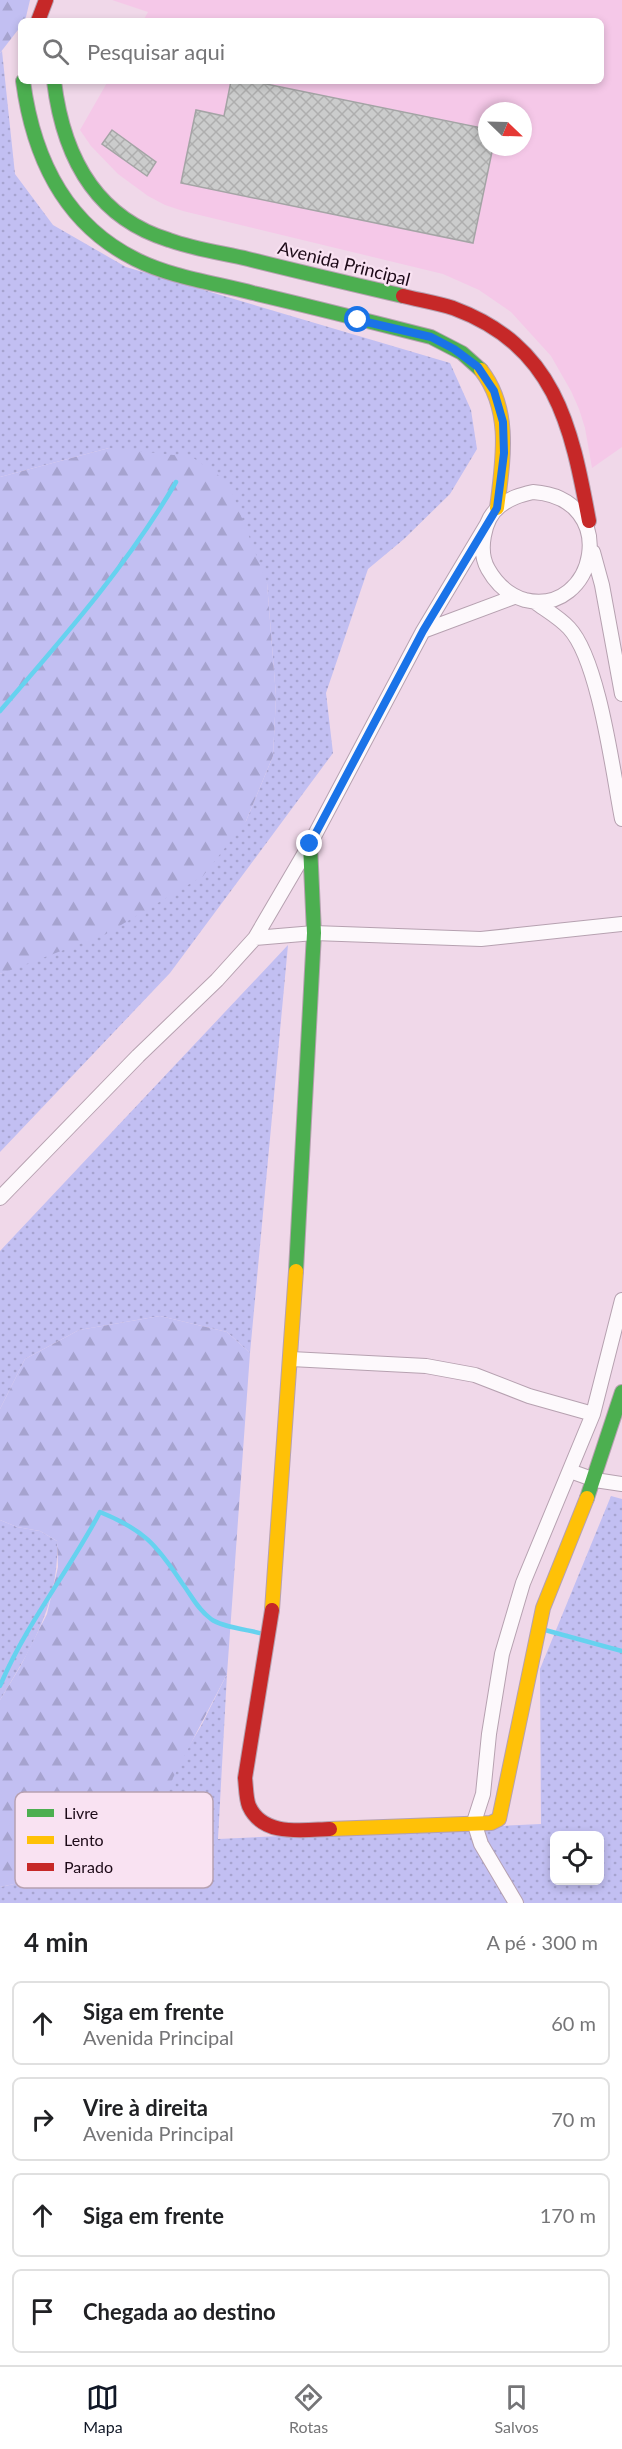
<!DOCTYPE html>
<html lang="pt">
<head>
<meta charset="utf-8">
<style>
  :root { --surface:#fff; --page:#f6f6f6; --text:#202124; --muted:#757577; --line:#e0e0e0; --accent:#111827 }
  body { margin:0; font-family:Lato,sans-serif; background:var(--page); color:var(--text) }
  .controls { position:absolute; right:18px; bottom:18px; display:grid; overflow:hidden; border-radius:9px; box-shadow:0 3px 9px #0003 }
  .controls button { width:54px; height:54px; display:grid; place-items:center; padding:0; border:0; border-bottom:2px solid var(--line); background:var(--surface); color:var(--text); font:30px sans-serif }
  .compass { position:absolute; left:478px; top:102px; width:54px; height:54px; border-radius:50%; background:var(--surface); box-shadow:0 3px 9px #0003; rotate:113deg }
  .stop { position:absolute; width:18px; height:18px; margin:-14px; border:4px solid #1a73e8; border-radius:50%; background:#fff }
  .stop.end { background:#1a73e8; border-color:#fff; box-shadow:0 2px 6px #0008 }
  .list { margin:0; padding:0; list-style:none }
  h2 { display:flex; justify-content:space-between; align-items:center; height:78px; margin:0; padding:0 24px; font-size:26px }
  h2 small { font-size:20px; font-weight:400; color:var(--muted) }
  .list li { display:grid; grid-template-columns:39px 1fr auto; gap:18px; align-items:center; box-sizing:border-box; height:84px; margin:0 12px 12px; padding:0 12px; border:2px solid var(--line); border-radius:9px }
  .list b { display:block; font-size:22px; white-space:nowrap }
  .list p { margin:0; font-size:20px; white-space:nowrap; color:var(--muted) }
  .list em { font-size:20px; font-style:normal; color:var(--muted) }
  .icon { flex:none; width:33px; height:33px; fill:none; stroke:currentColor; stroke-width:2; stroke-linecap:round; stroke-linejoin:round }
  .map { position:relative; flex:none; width:622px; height:1903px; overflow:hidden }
  .search { position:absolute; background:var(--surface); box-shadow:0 3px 9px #0003; left:18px; right:18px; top:18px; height:66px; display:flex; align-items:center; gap:15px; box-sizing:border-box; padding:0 21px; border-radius:9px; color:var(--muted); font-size:22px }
  .sheet { height:462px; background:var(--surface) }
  nav { display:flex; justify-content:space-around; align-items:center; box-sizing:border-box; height:84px; border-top:2px solid var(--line); background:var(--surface); font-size:16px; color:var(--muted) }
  nav a { display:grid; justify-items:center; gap:3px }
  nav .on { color:var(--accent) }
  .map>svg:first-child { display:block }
</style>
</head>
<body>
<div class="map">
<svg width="622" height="1903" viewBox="0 0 622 1903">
  <defs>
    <pattern id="green-dots" width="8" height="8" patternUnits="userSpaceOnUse" patternTransform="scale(1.5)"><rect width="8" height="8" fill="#c2bff2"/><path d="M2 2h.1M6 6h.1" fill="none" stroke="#a6a3cf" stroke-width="1.8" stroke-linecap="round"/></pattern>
    <pattern id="forest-firs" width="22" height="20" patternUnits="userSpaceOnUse" patternTransform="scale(1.5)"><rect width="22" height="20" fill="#c2bff2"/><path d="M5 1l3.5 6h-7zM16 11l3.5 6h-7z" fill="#a6a3cf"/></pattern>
    <pattern id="building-cross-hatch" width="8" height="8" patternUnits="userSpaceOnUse" patternTransform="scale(1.5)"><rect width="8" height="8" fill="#cbcccc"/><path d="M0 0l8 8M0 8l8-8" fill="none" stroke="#aeaeae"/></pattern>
  </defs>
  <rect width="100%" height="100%" fill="#f0d8e9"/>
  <!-- built -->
  <path fill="#f5c8e8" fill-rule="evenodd" d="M 112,0 L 622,0 L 622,447 L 592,468 L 585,428 L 579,409 L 571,391 L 551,356 L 511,312 L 479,290 L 443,274 L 183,211 L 165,205 L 148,196 L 118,174 L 91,146 L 80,130 L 108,81 L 601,81 L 601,21 L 143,21 L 148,12 ZM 487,111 L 523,111 L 523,147 L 487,147 Z"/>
  <!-- green -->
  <path fill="url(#green-dots)" fill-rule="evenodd" d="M 2,51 L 15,174 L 53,225 L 126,267 L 450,363 L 471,410 L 477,449 L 450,494 L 404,539 L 368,569 L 326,693 L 333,753 L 170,973 L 0,1152 L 0,974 L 15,967 L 246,821 L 273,756 L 276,696 L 267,583 L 109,448 L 0,477 L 0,53 Z
    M 288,945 L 250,1353 L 227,1332 L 160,1316 L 79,1330 L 25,1359 L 0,1409 L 0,1251 Z
    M 611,1496 L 622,1499 L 622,1903 L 0,1903 L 0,1887 L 61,1874 L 125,1852 L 201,1726 L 227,1674 L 218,1839 L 541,1824 L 540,1669 ZM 554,1836 L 600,1836 L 600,1880 L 554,1880 Z
    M 0,1520 L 17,1527 L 40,1531 L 57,1541 C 60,1602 31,1649 0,1700 Z"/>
  <!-- forest -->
  <path fill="url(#forest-firs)" d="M 0,0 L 30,0 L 25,21 L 21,21 L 21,26 L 0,53 Z
    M 109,448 L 192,457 L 228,482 L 267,583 L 276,696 L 273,756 L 246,821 L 203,876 L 106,934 L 0,974 L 0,477 Z
    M 160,1316 L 227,1332 L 250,1353 L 227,1674 L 161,1801 L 125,1852 L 61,1874 L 0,1887 L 0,1700 L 20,1667 L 47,1614 L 58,1567 L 57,1541 L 40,1531 L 17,1527 L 0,1520 L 0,1409 L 25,1359 L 79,1330 Z"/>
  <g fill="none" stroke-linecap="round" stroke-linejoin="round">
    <!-- stream -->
    <path stroke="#66d2ef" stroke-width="4.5" d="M 0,711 C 63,638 127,566 176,482
      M 543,1632 L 545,1630 L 622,1651
      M 0,1686 C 26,1624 69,1571 100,1512 C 144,1530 156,1544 182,1583 C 191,1595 198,1610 211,1619 C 221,1627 250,1630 264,1634"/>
  </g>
  <!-- building -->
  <path fill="url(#building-cross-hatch)" stroke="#a4a4a5" stroke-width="1.5" d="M 231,81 L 252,81 L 487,129 L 487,147 L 493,147 L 473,243 L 181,183 L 196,110 L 224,116 Z
    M 112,130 L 156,162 L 147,176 L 102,144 Z"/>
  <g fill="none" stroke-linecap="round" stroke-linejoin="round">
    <!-- street casing -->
    <g stroke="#b6a1b0" stroke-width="16">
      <path id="street" d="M 533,492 C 622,498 596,617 525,600 C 508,595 497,585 488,569 C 478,552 483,519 500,506 C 510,498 520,495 533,492 Z
        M 593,552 L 602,585 L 622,694
        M 535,602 C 546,610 560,618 569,628 C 599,660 613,773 622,819
        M 423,631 L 514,597
        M 255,938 L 314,933 L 481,939 L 622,924
        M 0,1198 L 138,1056 L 217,980 L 255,938 L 310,844 L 423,631 L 487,524
        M 291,1359 L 426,1366 L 475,1375 L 529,1396 L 593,1414
        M 570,1471 L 595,1480 L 622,1484
        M 516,1903 L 481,1844 L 474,1822 L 483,1794 L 489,1734 L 502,1654 L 523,1583 L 593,1414 L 622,1300"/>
    </g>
    <!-- fast casing -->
    <g stroke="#b6a1b0" stroke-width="16">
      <path id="fast" d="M 23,81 C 33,156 63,223 135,259 C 170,277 215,283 253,293 C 313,307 372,322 431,337 L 462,353 L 481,370
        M 54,81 C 63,155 94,217 169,240 C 194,249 222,253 248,259 C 300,272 352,284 403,296
        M 296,1271 L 314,933 L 310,844
        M 587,1498 L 622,1392"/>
    </g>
    <!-- slow casing -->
    <g stroke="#b6a1b0" stroke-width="16">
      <path id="slow" d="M 481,370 C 512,410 503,460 497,508
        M 272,1610 L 296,1271
        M 330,1829 L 491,1823 L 499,1819 L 543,1608 L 587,1498"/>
    </g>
    <!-- jam casing -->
    <g stroke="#b6a1b0" stroke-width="16">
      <path id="jam" d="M 38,21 L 46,0
        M 403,296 C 419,300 437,303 453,308 C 555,346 571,424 589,521
        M 272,1610 L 245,1778 C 246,1786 246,1799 249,1806 C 263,1837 302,1830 330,1829"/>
    </g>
    <!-- street -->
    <use href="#street" stroke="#fdf9fc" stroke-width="14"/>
    <!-- fast -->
    <use href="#fast" stroke="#4caf50" stroke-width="14"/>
    <!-- slow -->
    <use href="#slow" stroke="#ffc107" stroke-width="14"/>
    <!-- jam -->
    <use href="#jam" stroke="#c62828" stroke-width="14"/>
  </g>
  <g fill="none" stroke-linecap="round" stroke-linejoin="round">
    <!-- route -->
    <path stroke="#1a73e8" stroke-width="8" d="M 310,844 L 423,631 L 497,508 L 504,453 L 503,422 L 494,391 L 478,367 L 454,349 L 431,337 L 358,320"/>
  </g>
  <g text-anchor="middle" stroke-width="4.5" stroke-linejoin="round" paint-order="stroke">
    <!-- street labels -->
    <g font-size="18" fill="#1d0a18" stroke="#f9e2f2">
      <text transform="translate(344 264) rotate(14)" y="6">Avenida Principal</text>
    </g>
  </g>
  <!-- legend -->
  <rect x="15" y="1792" width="198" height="96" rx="9" fill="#f9e2f2" stroke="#b7a1b1" stroke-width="1.5"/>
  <rect x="27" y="1809" width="27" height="8" fill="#4caf50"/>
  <rect x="27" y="1836" width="27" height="8" fill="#ffc107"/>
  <rect x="27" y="1863" width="27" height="8" fill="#c62828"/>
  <g font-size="16" fill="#1d0a18">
    <text x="64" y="1819">Livre</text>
    <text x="64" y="1846">Lento</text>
    <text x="64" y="1873">Parado</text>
  </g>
</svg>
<div class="controls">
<button><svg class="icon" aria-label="locate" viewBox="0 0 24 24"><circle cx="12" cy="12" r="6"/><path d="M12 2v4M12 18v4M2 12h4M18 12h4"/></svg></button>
</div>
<svg class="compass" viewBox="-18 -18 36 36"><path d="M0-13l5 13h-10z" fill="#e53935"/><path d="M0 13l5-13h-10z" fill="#757577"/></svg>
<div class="stop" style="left:358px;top:320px"></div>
<div class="stop end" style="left:310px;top:844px"></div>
<div class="search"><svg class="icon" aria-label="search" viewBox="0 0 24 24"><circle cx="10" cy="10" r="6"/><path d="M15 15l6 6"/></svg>Pesquisar aqui</div>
</div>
<section class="sheet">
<h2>4 min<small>A pé · 300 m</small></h2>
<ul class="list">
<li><svg class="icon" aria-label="ahead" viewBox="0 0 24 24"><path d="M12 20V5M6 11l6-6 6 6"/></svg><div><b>Siga em frente</b><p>Avenida Principal</p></div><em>60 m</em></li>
<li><svg class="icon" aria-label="right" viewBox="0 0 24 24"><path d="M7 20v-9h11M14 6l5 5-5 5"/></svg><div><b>Vire à direita</b><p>Avenida Principal</p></div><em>70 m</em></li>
<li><svg class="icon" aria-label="ahead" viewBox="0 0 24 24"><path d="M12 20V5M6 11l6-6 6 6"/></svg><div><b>Siga em frente</b></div><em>170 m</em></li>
<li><svg class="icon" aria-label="arrive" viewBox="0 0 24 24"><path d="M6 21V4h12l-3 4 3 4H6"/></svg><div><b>Chegada ao destino</b></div></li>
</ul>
</section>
<nav>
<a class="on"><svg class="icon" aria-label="map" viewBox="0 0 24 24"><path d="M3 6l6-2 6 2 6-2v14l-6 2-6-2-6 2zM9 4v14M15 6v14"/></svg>Mapa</a>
<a><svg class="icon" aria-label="directions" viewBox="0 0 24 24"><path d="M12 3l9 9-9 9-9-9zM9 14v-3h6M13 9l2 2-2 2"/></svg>Rotas</a>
<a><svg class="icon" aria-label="saved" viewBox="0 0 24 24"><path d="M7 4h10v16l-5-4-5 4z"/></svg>Salvos</a>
</nav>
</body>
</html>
